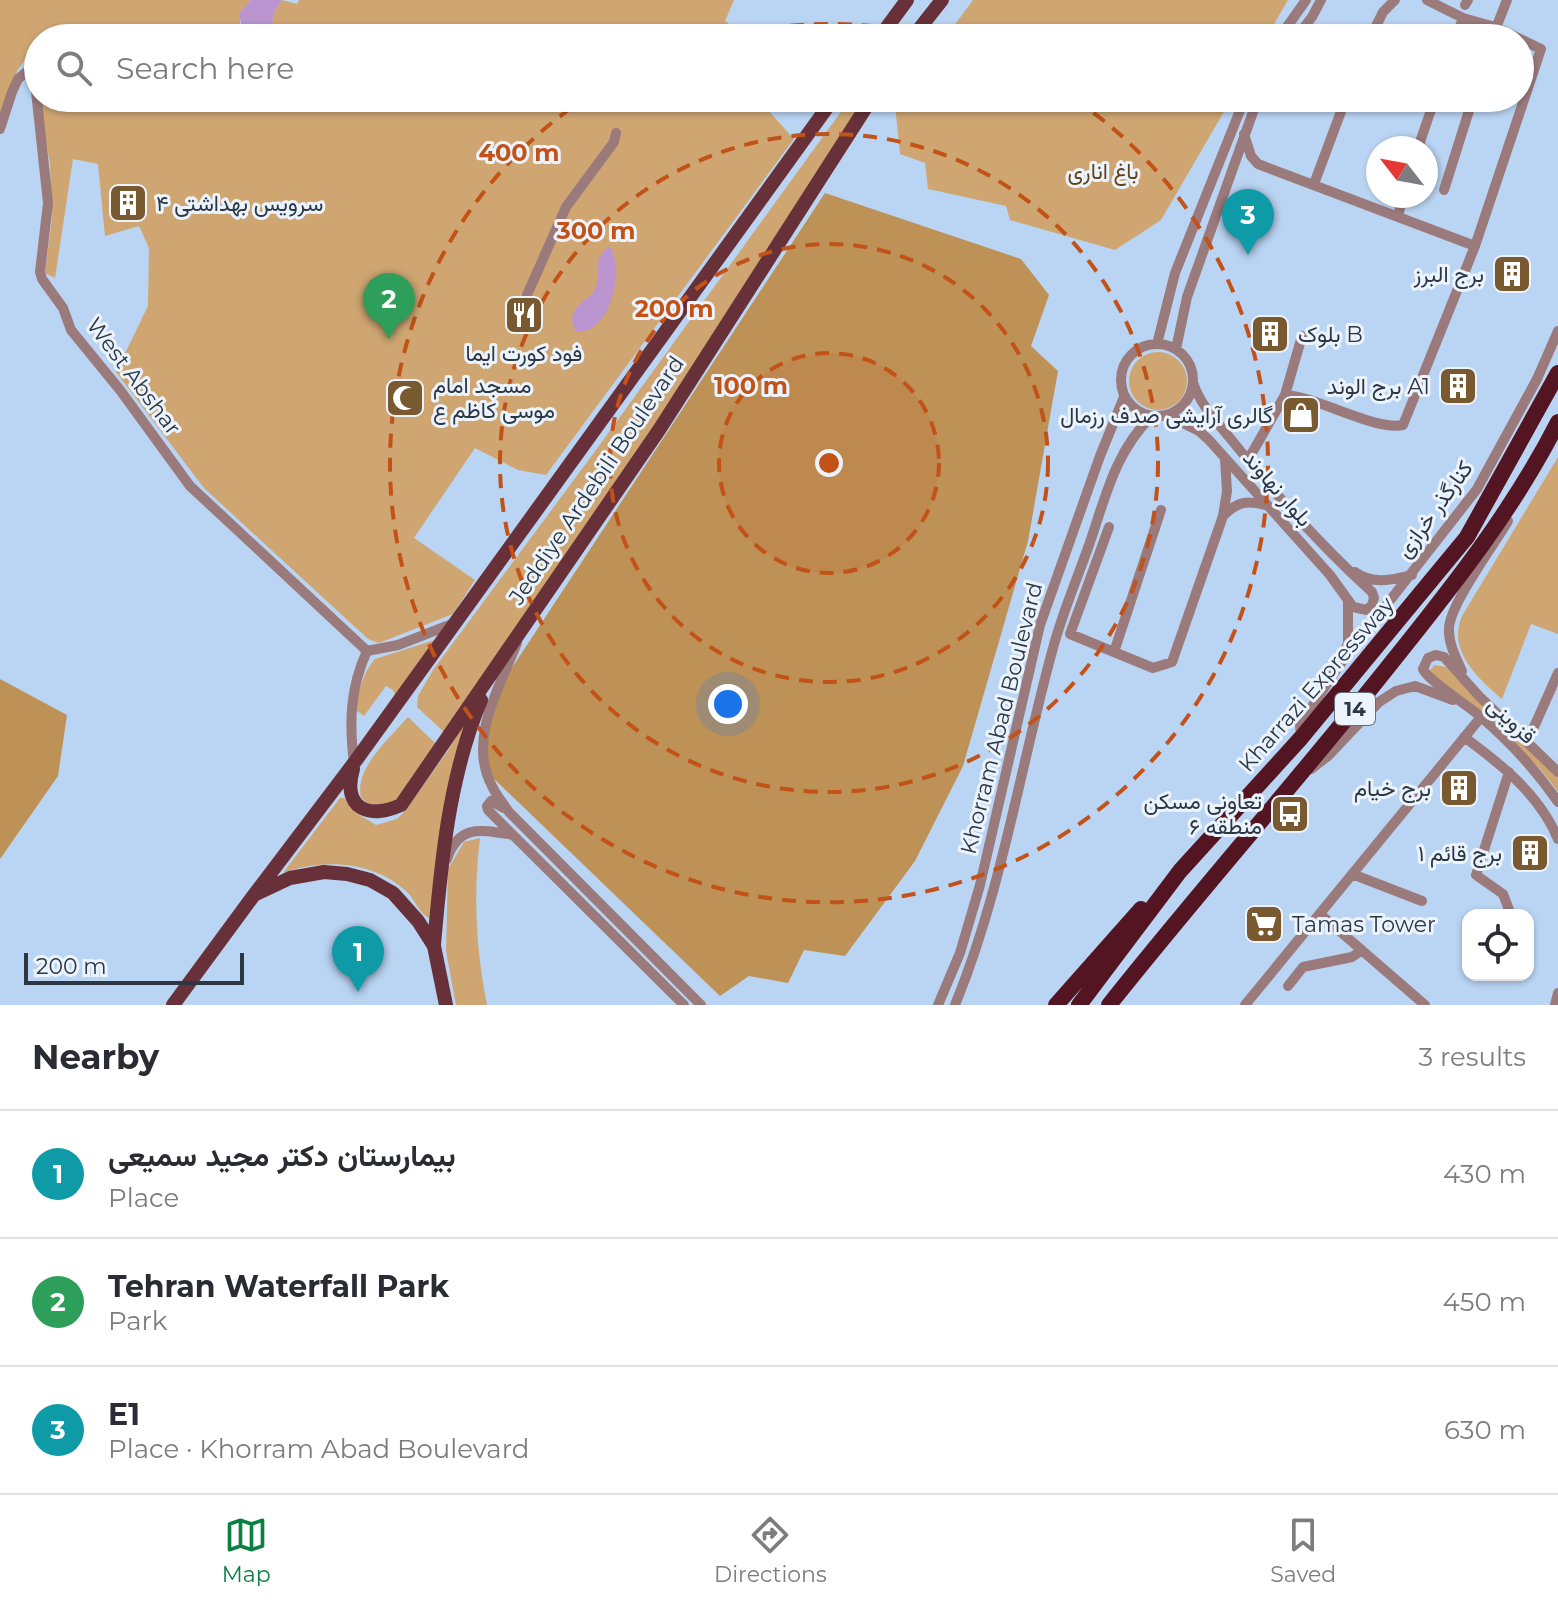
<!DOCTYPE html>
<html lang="en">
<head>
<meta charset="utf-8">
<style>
  :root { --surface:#fff; --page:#f2f2f3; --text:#2b2b33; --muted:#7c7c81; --line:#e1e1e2; --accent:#0b8043 }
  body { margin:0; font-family:Montserrat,Vazirmatn,sans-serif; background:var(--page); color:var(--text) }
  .controls { position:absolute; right:24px; bottom:24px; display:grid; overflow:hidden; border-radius:16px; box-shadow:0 2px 6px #0004 }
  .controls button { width:72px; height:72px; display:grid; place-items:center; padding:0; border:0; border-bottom:2px solid var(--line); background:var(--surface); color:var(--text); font:40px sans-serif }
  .compass { position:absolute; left:1366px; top:136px; width:72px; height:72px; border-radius:50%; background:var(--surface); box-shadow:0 2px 6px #0004; rotate:301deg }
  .scale { position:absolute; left:24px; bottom:20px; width:220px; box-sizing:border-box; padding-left:8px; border:4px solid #2c3743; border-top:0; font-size:22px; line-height:28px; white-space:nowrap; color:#2c3743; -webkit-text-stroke:6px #ebf3fd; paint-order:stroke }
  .you { position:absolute; left:728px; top:704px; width:28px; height:28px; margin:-20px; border:6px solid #fff; border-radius:50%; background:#1a73e8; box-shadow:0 0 0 12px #1a73e833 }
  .badge { display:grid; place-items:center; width:52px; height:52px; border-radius:50%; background:var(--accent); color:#fff; font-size:26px; font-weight:700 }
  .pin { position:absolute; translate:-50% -66px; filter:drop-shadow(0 2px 4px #0008) }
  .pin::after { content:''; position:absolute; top:42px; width:28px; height:24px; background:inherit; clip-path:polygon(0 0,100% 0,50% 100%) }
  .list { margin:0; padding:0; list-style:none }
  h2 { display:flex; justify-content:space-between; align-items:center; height:104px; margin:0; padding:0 32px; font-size:34px }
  h2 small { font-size:26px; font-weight:400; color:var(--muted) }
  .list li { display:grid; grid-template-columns:52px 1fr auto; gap:24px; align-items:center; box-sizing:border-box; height:128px; padding:0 32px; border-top:2px solid var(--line) }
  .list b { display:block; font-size:30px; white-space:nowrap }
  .list p { margin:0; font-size:26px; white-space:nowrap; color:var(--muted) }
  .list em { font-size:26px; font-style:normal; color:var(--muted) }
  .icon { flex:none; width:44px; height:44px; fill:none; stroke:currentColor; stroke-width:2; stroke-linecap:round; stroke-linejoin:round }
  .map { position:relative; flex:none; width:1558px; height:1005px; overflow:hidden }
  .search { position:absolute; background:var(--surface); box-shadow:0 2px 6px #0004; left:24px; right:24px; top:24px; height:88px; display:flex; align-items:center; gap:20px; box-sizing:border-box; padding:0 28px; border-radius:44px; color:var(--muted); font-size:30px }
  .sheet { height:488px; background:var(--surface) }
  nav { display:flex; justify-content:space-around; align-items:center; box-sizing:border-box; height:112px; border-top:2px solid var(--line); background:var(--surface); font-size:22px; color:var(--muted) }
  nav a { display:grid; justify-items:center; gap:4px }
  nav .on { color:var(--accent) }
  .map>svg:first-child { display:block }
</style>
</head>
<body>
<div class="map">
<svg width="1558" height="1005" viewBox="0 0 1558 1005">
  <rect width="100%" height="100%" fill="#bad4f3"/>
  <!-- green -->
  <path fill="#cfa672" d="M 0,0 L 251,0 L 242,10 L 237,38 L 38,38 L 38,98 L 30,62 L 25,60 L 18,69 L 0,114 Z
    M 282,0 L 297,4 L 299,0 L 734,0 L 725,21 L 729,23 L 721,28 L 717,38 L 268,38 L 273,30 C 270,19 276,9 282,0 Z
    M 973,0 L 1288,0 L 1266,38 L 945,38 Z
    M 38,98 L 223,98 L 227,104 L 232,105 L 236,98 L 757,98 L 794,139 L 546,475 L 518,470 L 475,448 L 414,538 L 475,580 L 453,614 L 379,643 L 368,639 L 204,488 L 116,372 L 148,306 L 149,248 L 139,226 L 105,236 L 98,164 L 73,159 L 55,278 L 45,273 L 52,218 L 50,164 Z
    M 851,98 L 864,98 L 698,363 L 445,733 L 417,707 L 418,696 L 433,670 L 596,450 Z
    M 900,98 L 1232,98 L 1161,220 L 1115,250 L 1010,220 L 1006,206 L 928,189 L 925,163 L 900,154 L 895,105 Z
    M1129 381a29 29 0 1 1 58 0a29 29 0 1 1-58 0Z
    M 1558,457 L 1558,634 L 1531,624 L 1502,699 C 1477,678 1447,650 1462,616 Z
    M 438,639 L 395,695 L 393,690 L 386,686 L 364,716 L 356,710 C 358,693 363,672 375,659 Z
    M 1434,665 L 1446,667 L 1558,777 L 1558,792 C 1525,745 1473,709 1429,672 Z
    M 483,691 L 432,919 C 420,916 416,901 407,892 C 374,861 324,858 283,873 L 340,798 L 344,798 L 356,813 L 376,825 L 397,819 L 405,811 L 449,749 Z
    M 408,717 L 436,744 L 398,799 L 388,805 L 368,804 L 361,797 C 354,768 391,737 408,717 Z
    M 480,838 C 473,894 476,950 487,1005 L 456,1005 L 446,951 L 448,869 L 464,842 Z"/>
  <!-- forest -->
  <path fill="#be9157" d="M 825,193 L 1021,259 L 1049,295 L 1031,346 L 1058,371 L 1028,541 L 963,766 L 915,861 L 845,956 L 804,950 L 788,983 L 749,976 L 720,996 L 489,774 L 484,740 L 498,689 Z
    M 0,679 L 67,715 L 58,776 L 0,859 Z"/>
  <!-- water -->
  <path fill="#ba95d0" d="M 251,0 L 282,0 C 276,9 270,19 273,30 L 268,38 L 237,37 L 241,23 L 239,13 Z
    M 607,248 L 611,248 C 625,272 609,337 575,331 C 564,306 589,302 595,289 C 602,275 590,263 607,248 Z"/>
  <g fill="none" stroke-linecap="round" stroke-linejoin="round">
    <!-- minor -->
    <path stroke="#9b7a7c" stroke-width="10" d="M 1465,5 L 1468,0
      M 1279,38 L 1306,0
      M 1296,38 L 1312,17 L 1321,0
      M 1370,38 L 1383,12 L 1395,0
      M 1456,38 L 1463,18
      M 1492,38 L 1507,0
      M 0,129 L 12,92 L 18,79 L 25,73 L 32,74 L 35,82 L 48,203 L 40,272 L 42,279 L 63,308 L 71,330 L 120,390 L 190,486 L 367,651
      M 1244,134 L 1251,156 L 1258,164 L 1475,246
      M 1418,148 L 1435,98
      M 1314,184 L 1346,98
      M 1444,190 L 1473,98
      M 1398,216 L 1403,196
      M 527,295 L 566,207 L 614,142 L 616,133
      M1121 380a36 36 0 1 1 72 0a36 36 0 1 1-72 0Z
      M 1157,344 L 1175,273 L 1245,98
      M 1176,349 L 1187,297 L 1258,98
      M 1285,395 C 1316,396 1374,431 1403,425 L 1475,246 L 1541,49 L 1495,27 L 1463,18 L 1427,0
      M 1167,415 L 1199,431 L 1209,440 L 1330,575 L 1353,607 L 1367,610 L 1372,605 L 1374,598 L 1372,592 C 1321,546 1273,492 1230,438 C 1216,421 1199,403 1193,382
      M 1225,459 L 1227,491 L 1223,516 C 1237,502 1246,500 1265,505
      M 1248,460 L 1285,395 L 1302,336
      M 1109,527 L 1070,634 L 1153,668 L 1172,662 L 1223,516
      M 1355,572 C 1373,585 1391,580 1412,575
      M 517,643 C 500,687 467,739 492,786 C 496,795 503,803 509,812 L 701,1005
      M 367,651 L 398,645 L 452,624
      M 1114,652 L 1161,510
      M 1344,654 L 1348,643 L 1348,601
      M 1462,671 C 1456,658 1448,643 1449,628 C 1450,604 1494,545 1508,521
      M 1534,727 L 1558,673
      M 1301,737 L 1300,725 L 1338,667 L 1477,489 L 1537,379 L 1558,331
      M 1464,737 C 1501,764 1540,795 1558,839
      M 354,763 C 349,723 350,688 367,651
      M 1311,769 L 1328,756 L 1379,702 L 1396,691 L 1415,686 L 1453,700
      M 1509,772 L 1476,875 L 1503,894 L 1511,915
      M 1558,772 L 1479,696 L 1444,657 L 1436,655 L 1428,658 L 1423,669 C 1427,680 1469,706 1481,717 C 1510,742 1536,770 1558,802
      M 504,808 L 491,801 L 487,806 L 488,810 L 512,834
      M 447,859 C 459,823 483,830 513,835 L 684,1005
      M 1352,874 L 1422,901
      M 1320,914 L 1425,1005
      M 1288,986 L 1303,967 L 1352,957 L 1362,950
      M 938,1005 L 960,953 L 980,885 L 1040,625 L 1100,456 L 1124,397
      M 955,1005 C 1002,890 1020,768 1053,648 C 1062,614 1077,579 1089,545 C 1105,499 1115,451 1152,416
      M 1245,1005 L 1481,717
      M 1555,1005 L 1558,993"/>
    <!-- major -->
    <path stroke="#683139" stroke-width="14" d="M 879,38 L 907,0
      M 912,38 L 942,0
      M 353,769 C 342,808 368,820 401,805 L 659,430 L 872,98
      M 254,895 L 354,763 L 834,98
      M 434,945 C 441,863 449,776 481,700
      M 173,1005 L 254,895 L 290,878 L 324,872 L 347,874 L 370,880 L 393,893 L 418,921 L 434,946 L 446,1005"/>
    <!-- highway -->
    <path stroke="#541522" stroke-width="16" d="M 1056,1005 L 1141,909
      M 1079,1005 L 1180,871 L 1301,738 L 1467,537 L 1558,373
      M 1109,1005 C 1201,889 1300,778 1392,662 C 1453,586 1514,509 1558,422"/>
  </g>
  <!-- distance rings -->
  <circle cx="829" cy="463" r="110" fill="#c25217" fill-opacity=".12"/>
  <g fill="none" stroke="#c25217" stroke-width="4" stroke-dasharray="14 10">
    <circle cx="829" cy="463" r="110"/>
    <circle cx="829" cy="463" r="219"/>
    <circle cx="829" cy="463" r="329"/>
    <path d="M719 38A439 439 0 0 1 939 38M1074 99A439 439 0 1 1 584 99"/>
  </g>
  <!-- icons -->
  <defs>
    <g id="building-square" transform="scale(2)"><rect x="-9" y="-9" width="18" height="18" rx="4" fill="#79592f" stroke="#ebf3fd"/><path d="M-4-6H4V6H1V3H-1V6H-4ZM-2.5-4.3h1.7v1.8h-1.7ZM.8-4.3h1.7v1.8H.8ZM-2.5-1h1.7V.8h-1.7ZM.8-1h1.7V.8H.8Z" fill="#fff"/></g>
    <g id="restaurant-square" transform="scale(2)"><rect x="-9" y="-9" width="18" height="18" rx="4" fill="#79592f" stroke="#ebf3fd"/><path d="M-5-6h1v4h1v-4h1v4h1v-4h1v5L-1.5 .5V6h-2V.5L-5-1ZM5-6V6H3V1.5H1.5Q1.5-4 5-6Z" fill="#fff"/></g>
    <g id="mosque-square" transform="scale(2)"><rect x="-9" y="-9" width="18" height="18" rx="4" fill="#79592f" stroke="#ebf3fd"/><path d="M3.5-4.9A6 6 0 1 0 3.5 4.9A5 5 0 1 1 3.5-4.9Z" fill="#fff"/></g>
    <g id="shop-square" transform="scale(2)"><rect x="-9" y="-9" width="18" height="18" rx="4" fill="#79592f" stroke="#ebf3fd"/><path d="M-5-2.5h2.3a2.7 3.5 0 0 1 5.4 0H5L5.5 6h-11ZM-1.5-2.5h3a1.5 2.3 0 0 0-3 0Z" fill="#fff"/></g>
    <g id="bus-square" transform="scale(2)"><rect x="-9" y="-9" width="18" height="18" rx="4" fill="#79592f" stroke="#ebf3fd"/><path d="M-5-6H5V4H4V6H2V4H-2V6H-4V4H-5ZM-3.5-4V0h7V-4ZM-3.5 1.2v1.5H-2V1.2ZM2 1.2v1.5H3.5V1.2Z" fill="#fff"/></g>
    <g id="supermarket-square" transform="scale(2)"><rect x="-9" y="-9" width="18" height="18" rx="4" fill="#79592f" stroke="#ebf3fd"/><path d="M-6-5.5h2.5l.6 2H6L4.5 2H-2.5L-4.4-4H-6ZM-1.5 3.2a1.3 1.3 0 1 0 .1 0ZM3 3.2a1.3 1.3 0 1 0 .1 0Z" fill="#fff"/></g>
  </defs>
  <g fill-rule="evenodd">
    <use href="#building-square" x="128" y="203"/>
    <use href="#building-square" x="1512" y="274"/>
    <use href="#restaurant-square" x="524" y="315"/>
    <use href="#building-square" x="1270" y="334"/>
    <use href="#building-square" x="1458" y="386"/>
    <use href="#mosque-square" x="405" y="398"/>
    <use href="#shop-square" x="1301" y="415"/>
    <use href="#building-square" x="1459" y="788"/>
    <use href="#bus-square" x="1290" y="814"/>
    <use href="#building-square" x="1530" y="853"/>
    <use href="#supermarket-square" x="1264" y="924"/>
  </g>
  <g text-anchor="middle" stroke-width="6" stroke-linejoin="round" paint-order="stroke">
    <!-- shield labels -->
    <rect fill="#ebf3fd" stroke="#656f7b" stroke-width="2" x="1335" y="693" width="40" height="32" rx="6"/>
    <g font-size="20" font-weight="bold" fill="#2c3743">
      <text x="1355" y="716">14</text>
    </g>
    <!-- park labels -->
    <g font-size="22" fill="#624315" stroke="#ebf3fd">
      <text x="1103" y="179">باغ اناری</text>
    </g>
    <!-- poi labels -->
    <g font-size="22" fill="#2c3743" stroke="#ebf3fd" text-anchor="end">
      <text x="156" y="211" text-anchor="start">سرویس بهداشتی ۴</text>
      <text x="1484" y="282">برج البرز</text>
      <text x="1298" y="342" text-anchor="start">بلوک B</text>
      <text x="524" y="361" text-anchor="middle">فود کورت ایما</text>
      <text x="433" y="393" text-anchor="start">مسجد امام<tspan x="433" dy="25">موسی کاظم ع</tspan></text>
      <text x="1430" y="394">برج الوند A1</text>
      <text x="1273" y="423">گالری آرایشی صدف رزمال</text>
      <text x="1431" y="796">برج خیام</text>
      <text x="1262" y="809">تعاونی مسکن<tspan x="1262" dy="25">منطقه ۶</tspan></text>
      <text x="1502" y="861">برج قائم ۱</text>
      <text x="1292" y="932" text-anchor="start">Tamas Tower</text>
    </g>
    <!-- street labels -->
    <g font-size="22" fill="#2c3743" stroke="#ebf3fd">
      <text transform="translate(134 376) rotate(53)" y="8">West Abshar</text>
      <text transform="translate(596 480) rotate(-56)" y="8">Jeddiye Ardebili Boulevard</text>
      <text transform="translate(1278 488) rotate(49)" y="8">بلوار نهاوند</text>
      <text transform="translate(1434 509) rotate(-54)" y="8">کنارگذر خرازی</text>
      <text transform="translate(1316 684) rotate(-49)" y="8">Kharrazi Expressway</text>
      <text transform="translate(1001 718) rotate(-76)" y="8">Khorram Abad Boulevard</text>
      <text transform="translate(1512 720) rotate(43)" y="8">قزوینی</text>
    </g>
  </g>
  <circle cx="829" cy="463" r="12" fill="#c25217" stroke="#ebf3fd" stroke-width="4"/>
  <g font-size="24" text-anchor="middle" font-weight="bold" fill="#c25217" stroke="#ebf3fd" stroke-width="6" stroke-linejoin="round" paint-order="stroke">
    <text x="519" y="161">400 m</text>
    <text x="596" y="239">300 m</text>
    <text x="674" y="317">200 m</text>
    <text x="751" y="394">100 m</text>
  </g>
</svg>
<div class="controls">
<button><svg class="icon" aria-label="locate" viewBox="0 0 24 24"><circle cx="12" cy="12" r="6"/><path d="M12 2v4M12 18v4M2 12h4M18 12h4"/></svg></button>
</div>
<svg class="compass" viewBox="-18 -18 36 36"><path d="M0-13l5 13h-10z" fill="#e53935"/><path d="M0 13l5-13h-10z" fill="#7c7c81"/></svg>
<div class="scale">200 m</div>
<div class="you"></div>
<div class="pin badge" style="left:358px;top:992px;background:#0f9aa8">1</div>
<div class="pin badge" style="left:389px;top:339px;background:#2e9e5b">2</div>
<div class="pin badge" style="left:1248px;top:255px;background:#0f9aa8">3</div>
<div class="search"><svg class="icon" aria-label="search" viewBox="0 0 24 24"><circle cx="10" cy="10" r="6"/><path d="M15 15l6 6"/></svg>Search here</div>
</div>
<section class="sheet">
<h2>Nearby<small>3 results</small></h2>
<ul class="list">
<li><span class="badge" style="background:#0f9aa8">1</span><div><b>بیمارستان دکتر مجید سمیعی</b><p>Place</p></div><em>430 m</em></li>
<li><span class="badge" style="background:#2e9e5b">2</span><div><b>Tehran Waterfall Park</b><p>Park</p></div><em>450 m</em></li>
<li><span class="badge" style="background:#0f9aa8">3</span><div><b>E1</b><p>Place · Khorram Abad Boulevard</p></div><em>630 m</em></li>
</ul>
</section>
<nav>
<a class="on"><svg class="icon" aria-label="map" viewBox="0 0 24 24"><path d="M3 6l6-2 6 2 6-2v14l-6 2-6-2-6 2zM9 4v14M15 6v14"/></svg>Map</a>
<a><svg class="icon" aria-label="directions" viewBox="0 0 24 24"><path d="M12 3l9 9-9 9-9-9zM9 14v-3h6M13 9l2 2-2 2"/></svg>Directions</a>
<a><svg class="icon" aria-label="saved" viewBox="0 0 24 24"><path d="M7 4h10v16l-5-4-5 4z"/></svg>Saved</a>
</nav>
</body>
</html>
